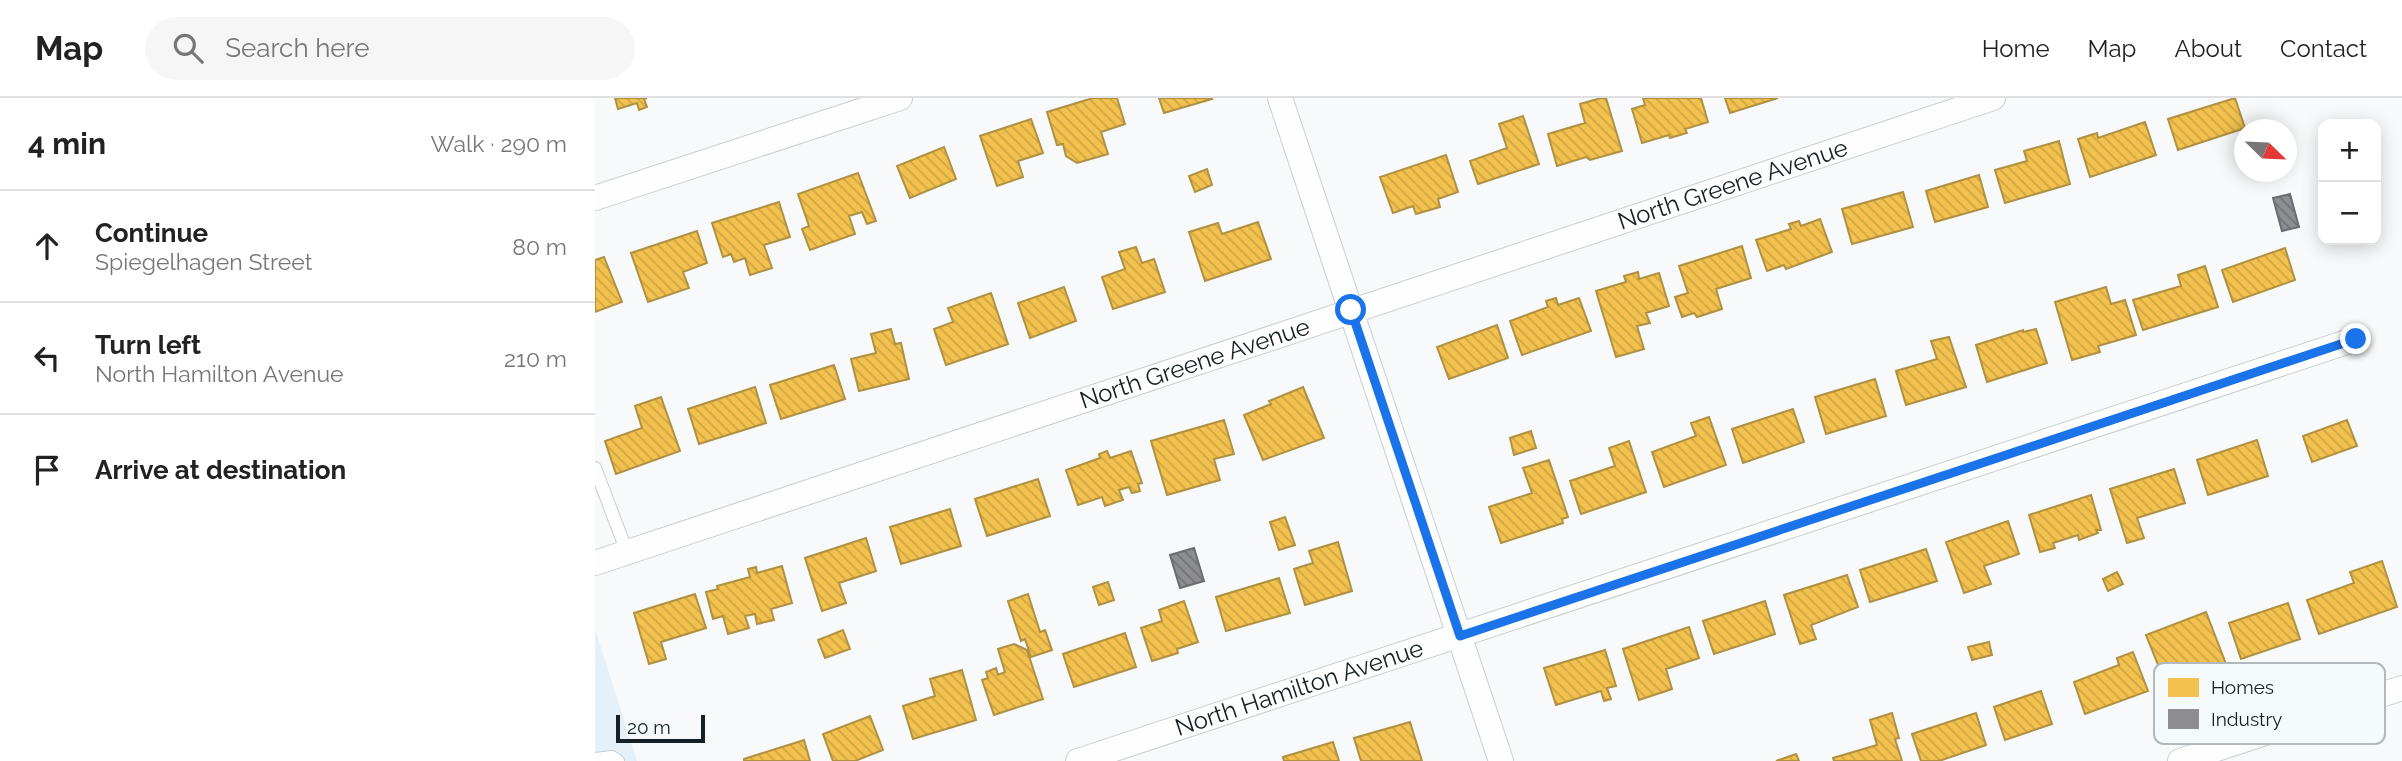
<!DOCTYPE html>
<html lang="en">
<head>
<meta charset="utf-8">
<style>
  :root { --surface:#fff; --page:#f6f6f6; --text:#222; --muted:#767676; --line:#e0e0e0 }
  body { margin:0; font-family:Raleway,sans-serif; background:var(--page); color:var(--text) }
  .controls { position:absolute; right:21px; top:21px; display:grid; overflow:hidden; border-radius:14px; box-shadow:0 4px 18px #0003 }
  .controls button { width:63px; height:63px; display:grid; place-items:center; padding:0; border:0; border-bottom:2px solid var(--line); background:var(--surface); color:var(--text); font:35px sans-serif }
  .compass { position:absolute; left:1639px; top:21px; width:63px; height:63px; border-radius:50%; background:var(--surface); box-shadow:0 4px 18px #0003; rotate:113deg }
  .scale { position:absolute; left:21px; bottom:18px; width:89px; box-sizing:border-box; padding-left:7px; border:4px solid #161f24; border-top:0; font-size:19px; line-height:24px; white-space:nowrap; color:#161f24; -webkit-text-stroke:5px #f5fafd; paint-order:stroke }
  .stop { position:absolute; width:21px; height:21px; margin:-16px; border:5px solid #1a73e8; border-radius:50%; background:#fff }
  .stop.end { background:#1a73e8; border-color:#fff; box-shadow:0 2px 7px #0008 }
  .list { margin:0; padding:0; list-style:none }
  h2 { display:flex; justify-content:space-between; align-items:center; height:91px; margin:0; padding:0 28px; font-size:30px }
  h2 small { font-size:23px; font-weight:400; color:var(--muted) }
  .list li { display:grid; grid-template-columns:46px 1fr auto; gap:21px; align-items:center; box-sizing:border-box; height:112px; padding:0 28px; border-top:2px solid var(--line) }
  .list b { display:block; font-size:26px; white-space:nowrap }
  .list p { margin:0; font-size:23px; white-space:nowrap; color:var(--muted) }
  .list em { font-size:23px; font-style:normal; color:var(--muted) }
  .icon { flex:none; width:38px; height:38px; fill:none; stroke:currentColor; stroke-width:2; stroke-linecap:round; stroke-linejoin:round }
  .map { position:relative; flex:none; width:1807px; height:663px; overflow:hidden }
  header { display:flex; align-items:center; gap:42px; box-sizing:border-box; height:98px; padding:0 35px; background:var(--surface); border-bottom:2px solid var(--line) }
  header strong { font-size:33px }
  nav { display:flex; gap:38px; margin-inline-start:auto; font-size:24px }
  .search { width:490px; height:63px; background:var(--page); display:flex; align-items:center; gap:18px; box-sizing:border-box; padding:0 24px; border-radius:38px; color:var(--muted); font-size:26px }
  main { display:flex }
  aside { flex:1; background:var(--surface) }
  .map>svg:first-child { display:block }
</style>
</head>
<body>
<header>
<strong>Map</strong>
<div class="search"><svg class="icon" aria-label="search" viewBox="0 0 24 24"><circle cx="10" cy="10" r="6"/><path d="M15 15l6 6"/></svg>Search here</div>
<nav><a>Home</a><a>Map</a><a>About</a><a>Contact</a></nav>
</header>
<main>
<aside>
<h2>4 min<small>Walk · 290 m</small></h2>
<ul class="list">
<li><svg class="icon" aria-label="ahead" viewBox="0 0 24 24"><path d="M12 20V5M6 11l6-6 6 6"/></svg><div><b>Continue</b><p>Spiegelhagen Street</p></div><em>80 m</em></li>
<li><svg class="icon" aria-label="left" viewBox="0 0 24 24"><path d="M17 20v-9H6M10 6l-5 5 5 5"/></svg><div><b>Turn left</b><p>North Hamilton Avenue</p></div><em>210 m</em></li>
<li><svg class="icon" aria-label="arrive" viewBox="0 0 24 24"><path d="M6 21V4h12l-3 4 3 4H6"/></svg><div><b>Arrive at destination</b></div></li>
</ul>
</aside>
<div class="map">
<svg width="1807" height="663" viewBox="0 0 1807 663">
  <defs>
    <pattern id="homes-back-hatch" width="6" height="6" patternUnits="userSpaceOnUse" patternTransform="scale(1.75)"><rect width="6" height="6" fill="#f2c14e"/><path d="M-1 5l2 2M0 0l6 6M5-1l2 2" fill="none" stroke="#cfa544"/></pattern>
    <pattern id="industry-back-hatch" width="6" height="6" patternUnits="userSpaceOnUse" patternTransform="scale(1.75)"><rect width="6" height="6" fill="#8d8d92"/><path d="M-1 5l2 2M0 0l6 6M5-1l2 2" fill="none" stroke="#727377"/></pattern>
  </defs>
  <rect width="100%" height="100%" fill="#f7f9fb"/>
  <!-- built -->
  <path fill="#e5f0f8" d="M 0,531 L 42,663 L 0,663 Z"/>
  <!-- homes -->
  <path fill="url(#homes-back-hatch)" stroke="#b09041" stroke-width="2" d="M 20,0 L 52,0 L 49,1 L 52,9 L 44,12 L 42,5 L 23,11 Z
    M 498,0 L 522,0 L 530,26 L 506,34 L 513,56 L 482,65 L 471,58 L 468,46 L 462,47 L 452,14 Z
    M 564,0 L 616,0 L 617,1 L 569,15 Z
    M 1006,0 L 1011,0 L 1027,53 L 995,62 L 991,59 L 962,68 L 953,36 L 990,25 L 985,6 Z
    M 1048,0 L 1106,0 L 1113,24 L 1090,31 L 1092,35 L 1075,40 L 1074,37 L 1047,45 L 1037,11 L 1050,7 Z
    M 1130,0 L 1183,0 L 1135,15 Z
    M 1640,0 L 1650,30 L 1583,52 L 1573,21 Z
    M 928,18 L 944,66 L 883,86 L 875,63 L 912,50 L 904,26 Z
    M 436,21 L 448,55 L 423,63 L 428,79 L 402,88 L 385,38 Z
    M 1550,24 L 1561,57 L 1495,79 L 1483,41 L 1502,35 L 1503,40 Z
    M 1464,43 L 1475,86 L 1410,105 L 1400,72 L 1432,63 L 1429,53 Z
    M 349,49 L 361,81 L 315,100 L 302,68 Z
    M 851,57 L 863,94 L 843,101 L 845,109 L 821,116 L 818,108 L 798,115 L 785,79 Z
    M 612,71 L 617,87 L 600,94 L 594,78 Z
    M 263,75 L 281,123 L 272,126 L 267,114 L 254,118 L 260,136 L 215,152 L 207,131 L 214,128 L 203,96 Z
    M 1384,77 L 1393,109 L 1340,124 L 1331,93 Z
    M 1308,94 L 1318,129 L 1257,146 L 1247,111 Z
    M 184,104 L 195,139 L 169,147 L 177,170 L 155,177 L 150,160 L 139,164 L 136,156 L 128,159 L 117,125 Z
    M 1225,121 L 1237,154 L 1191,171 L 1189,167 L 1172,173 L 1161,142 L 1196,131 L 1194,126 L 1204,123 L 1206,128 Z
    M 663,124 L 676,161 L 610,183 L 594,134 L 623,125 L 627,136 Z
    M 102,133 L 112,165 L 88,174 L 94,190 L 53,204 L 36,155 Z
    M 1147,148 L 1156,180 L 1121,191 L 1127,211 L 1102,219 L 1099,215 L 1087,219 L 1080,199 L 1093,195 L 1084,168 Z
    M 541,149 L 547,165 L 559,161 L 570,194 L 518,211 L 507,179 L 530,171 L 524,154 Z
    M 1690,150 L 1700,182 L 1638,204 L 1627,172 Z
    M 9,159 L 27,204 L 0,214 L 0,162 Z
    M 1610,168 L 1623,209 L 1548,232 L 1538,202 L 1586,188 L 1583,177 Z
    M 1043,174 L 1044,181 L 1064,175 L 1074,208 L 1051,215 L 1055,225 L 1042,228 L 1049,251 L 1021,259 L 1001,193 L 1031,184 L 1029,178 Z
    M 469,189 L 481,223 L 435,240 L 423,205 Z
    M 1511,189 L 1516,206 L 1530,202 L 1541,237 L 1503,248 L 1505,254 L 1477,262 L 1460,204 Z
    M 396,195 L 413,246 L 351,267 L 339,231 L 358,224 L 353,210 Z
    M 961,200 L 963,207 L 984,200 L 996,233 L 927,257 L 915,223 L 953,209 L 951,203 Z
    M 902,227 L 913,260 L 854,281 L 842,249 Z
    M 296,231 L 300,246 L 306,245 L 314,281 L 264,293 L 256,261 L 281,255 L 276,236 Z
    M 1441,231 L 1452,265 L 1392,284 L 1381,247 L 1428,232 L 1428,234 Z
    M 1354,239 L 1371,289 L 1311,307 L 1301,273 L 1342,261 L 1336,243 Z
    M 239,267 L 250,301 L 186,321 L 175,287 Z
    M 1280,281 L 1291,318 L 1231,336 L 1220,299 Z
    M 160,289 L 171,325 L 104,346 L 93,311 Z
    M 708,289 L 729,340 L 668,362 L 649,317 L 676,306 L 674,303 Z
    M 66,299 L 85,353 L 21,376 L 10,343 L 47,330 L 40,308 Z
    M 1198,311 L 1209,344 L 1148,365 L 1137,331 Z
    M 1114,319 L 1131,367 L 1069,389 L 1057,354 L 1101,338 L 1096,325 Z
    M 629,322 L 639,356 L 619,361 L 625,382 L 572,397 L 556,343 Z
    M 1752,322 L 1762,348 L 1717,364 L 1708,338 Z
    M 936,333 L 941,350 L 919,357 L 915,340 Z
    M 1662,342 L 1673,378 L 1613,397 L 1602,362 Z
    M 1034,343 L 1051,394 L 986,416 L 975,383 L 1020,368 L 1014,350 Z
    M 512,353 L 515,360 L 536,353 L 547,385 L 543,386 L 545,393 L 537,395 L 534,389 L 524,392 L 528,402 L 510,408 L 507,399 L 483,407 L 471,372 L 505,360 L 504,356 Z
    M 954,362 L 973,419 L 967,421 L 968,425 L 906,445 L 894,409 L 937,395 L 928,370 Z
    M 1579,371 L 1590,405 L 1542,420 L 1549,440 L 1532,445 L 1515,391 Z
    M 443,381 L 455,418 L 392,438 L 380,401 Z
    M 1496,397 L 1506,432 L 1501,432 L 1503,435 L 1484,442 L 1483,437 L 1458,445 L 1460,450 L 1445,454 L 1434,417 Z
    M 355,411 L 366,448 L 306,466 L 295,429 Z
    M 690,419 L 700,447 L 684,452 L 675,424 Z
    M 1413,423 L 1424,456 L 1389,468 L 1396,486 L 1369,495 L 1351,444 Z
    M 271,440 L 281,473 L 244,485 L 251,505 L 227,513 L 210,460 Z
    M 743,444 L 757,493 L 710,507 L 699,471 L 718,465 L 714,453 Z
    M 1331,451 L 1342,483 L 1275,504 L 1265,472 Z
    M 1787,463 L 1802,509 L 1724,536 L 1712,502 L 1759,485 L 1755,474 Z
    M 187,468 L 197,505 L 176,511 L 179,522 L 162,526 L 160,516 L 150,518 L 154,530 L 133,536 L 128,518 L 118,521 L 111,494 L 123,491 L 122,488 L 155,479 L 153,471 L 161,469 L 162,475 Z
    M 1522,474 L 1528,486 L 1513,493 L 1508,481 Z
    M 1252,477 L 1263,509 L 1216,527 L 1221,541 L 1205,546 L 1189,497 Z
    M 684,480 L 695,515 L 631,533 L 621,499 Z
    M 513,484 L 519,502 L 504,507 L 498,489 Z
    M 100,496 L 111,530 L 66,544 L 71,561 L 54,566 L 39,515 Z
    M 433,496 L 445,534 L 450,532 L 457,552 L 436,559 L 430,541 L 426,543 L 413,503 Z
    M 589,503 L 603,544 L 582,551 L 583,555 L 557,563 L 546,530 L 567,523 L 564,512 Z
    M 1170,503 L 1180,536 L 1119,556 L 1108,523 Z
    M 1693,505 L 1705,541 L 1646,561 L 1634,525 Z
    M 1611,514 L 1631,566 L 1572,589 L 1551,537 Z
    M 1094,529 L 1104,560 L 1071,571 L 1077,591 L 1044,602 L 1028,551 Z
    M 248,532 L 255,551 L 230,560 L 223,542 Z
    M 530,535 L 541,569 L 479,589 L 468,556 Z
    M 1394,544 L 1397,557 L 1377,562 L 1373,549 Z
    M 419,546 L 432,552 L 448,601 L 399,617 L 387,582 L 393,580 L 391,574 L 401,570 L 403,577 L 410,574 L 403,551 Z
    M 1010,552 L 1021,588 L 1012,590 L 1016,601 L 1009,603 L 1006,593 L 961,607 L 949,570 Z
    M 1538,554 L 1553,593 L 1490,616 L 1479,584 L 1524,567 L 1522,560 Z
    M 367,572 L 381,622 L 318,641 L 308,608 L 340,598 L 335,581 Z
    M 1446,593 L 1457,626 L 1410,642 L 1399,609 Z
    M 1297,615 L 1304,640 L 1300,641 L 1307,663 L 1239,663 L 1238,660 L 1282,647 L 1275,622 Z
    M 1381,615 L 1391,647 L 1344,663 L 1326,663 L 1317,636 Z
    M 275,618 L 288,652 L 260,663 L 238,663 L 228,636 Z
    M 815,624 L 827,663 L 766,663 L 759,640 Z
    M 209,642 L 215,663 L 149,663 L 149,661 Z
    M 738,644 L 744,663 L 689,663 L 688,659 Z
    M 1201,656 L 1204,663 L 1181,663 Z"/>
  <!-- industry -->
  <path fill="url(#industry-back-hatch)" stroke="#696c71" stroke-width="2" d="M 1695,96 L 1704,129 L 1687,133 L 1678,100 Z
    M 599,450 L 609,483 L 585,490 L 575,457 Z"/>
  <g fill="none" stroke-linecap="round" stroke-linejoin="round">
    <!-- service casing -->
    <g stroke="#c9ced2" stroke-width="14">
      <path id="service" d="M 0,370 L 32,454
        M 0,661 L 17,659 L 23,663"/>
    </g>
    <!-- minor casing -->
    <g stroke="#c9ced2" stroke-width="26">
      <g id="minor">
        <path d="M 685,0 L 906,663"/>
        <path d="M 0,100 L 305,0"/>
        <path id="s1" d="M 0,465 L 1398,0"/>
        <path id="s2" d="M 483,663 L 1761,241"/>
        <path d="M 1585,663 L 1807,590"/>
      </g>
    </g>
    <!-- service -->
    <use href="#service" stroke="#fefefe" stroke-width="12"/>
    <!-- minor -->
    <use href="#minor" stroke="#fefefe" stroke-width="24"/>
  </g>
  <g fill="none" stroke-linecap="round" stroke-linejoin="round">
    <!-- route -->
    <path stroke="#1a73e8" stroke-width="9" d="M 756,212 L 865,538 L 1761,241"/>
  </g>
  <g text-anchor="middle" stroke-width="7" stroke-linejoin="round" paint-order="stroke">
    <!-- street labels -->
    <g font-size="24" fill="#161f24" stroke="#f5fafd">
      <text dy="8" stroke="none"><textPath href="#s1" startOffset="1199">North Greene Avenue</textPath></text>
      <text dy="8" stroke="none"><textPath href="#s1" startOffset="632">North Greene Avenue</textPath></text>
      <text dy="8" stroke="none"><textPath href="#s2" startOffset="233">North Hamilton Avenue</textPath></text>
    </g>
  </g>
  <!-- legend -->
  <rect x="1559" y="565" width="231" height="81" rx="10" fill="#f5fafd" stroke="#b2b8bc" stroke-width="2"/>
  <rect x="1573" y="580" width="31" height="19" fill="#f2c14e"/>
  <rect x="1573" y="611" width="31" height="20" fill="#8d8d92"/>
  <g font-size="19" fill="#161f24">
    <text x="1616" y="596">Homes</text>
    <text x="1616" y="628">Industry</text>
  </g>
</svg>
<div class="controls">
<button>+</button>
<button>−</button>
</div>
<svg class="compass" viewBox="-18 -18 36 36"><path d="M0-13l5 13h-10z" fill="#e53935"/><path d="M0 13l5-13h-10z" fill="#767676"/></svg>
<div class="scale">20 m</div>
<div class="stop" style="left:756px;top:212px"></div>
<div class="stop end" style="left:1761px;top:241px"></div>
</div>
</main>
</body>
</html>
